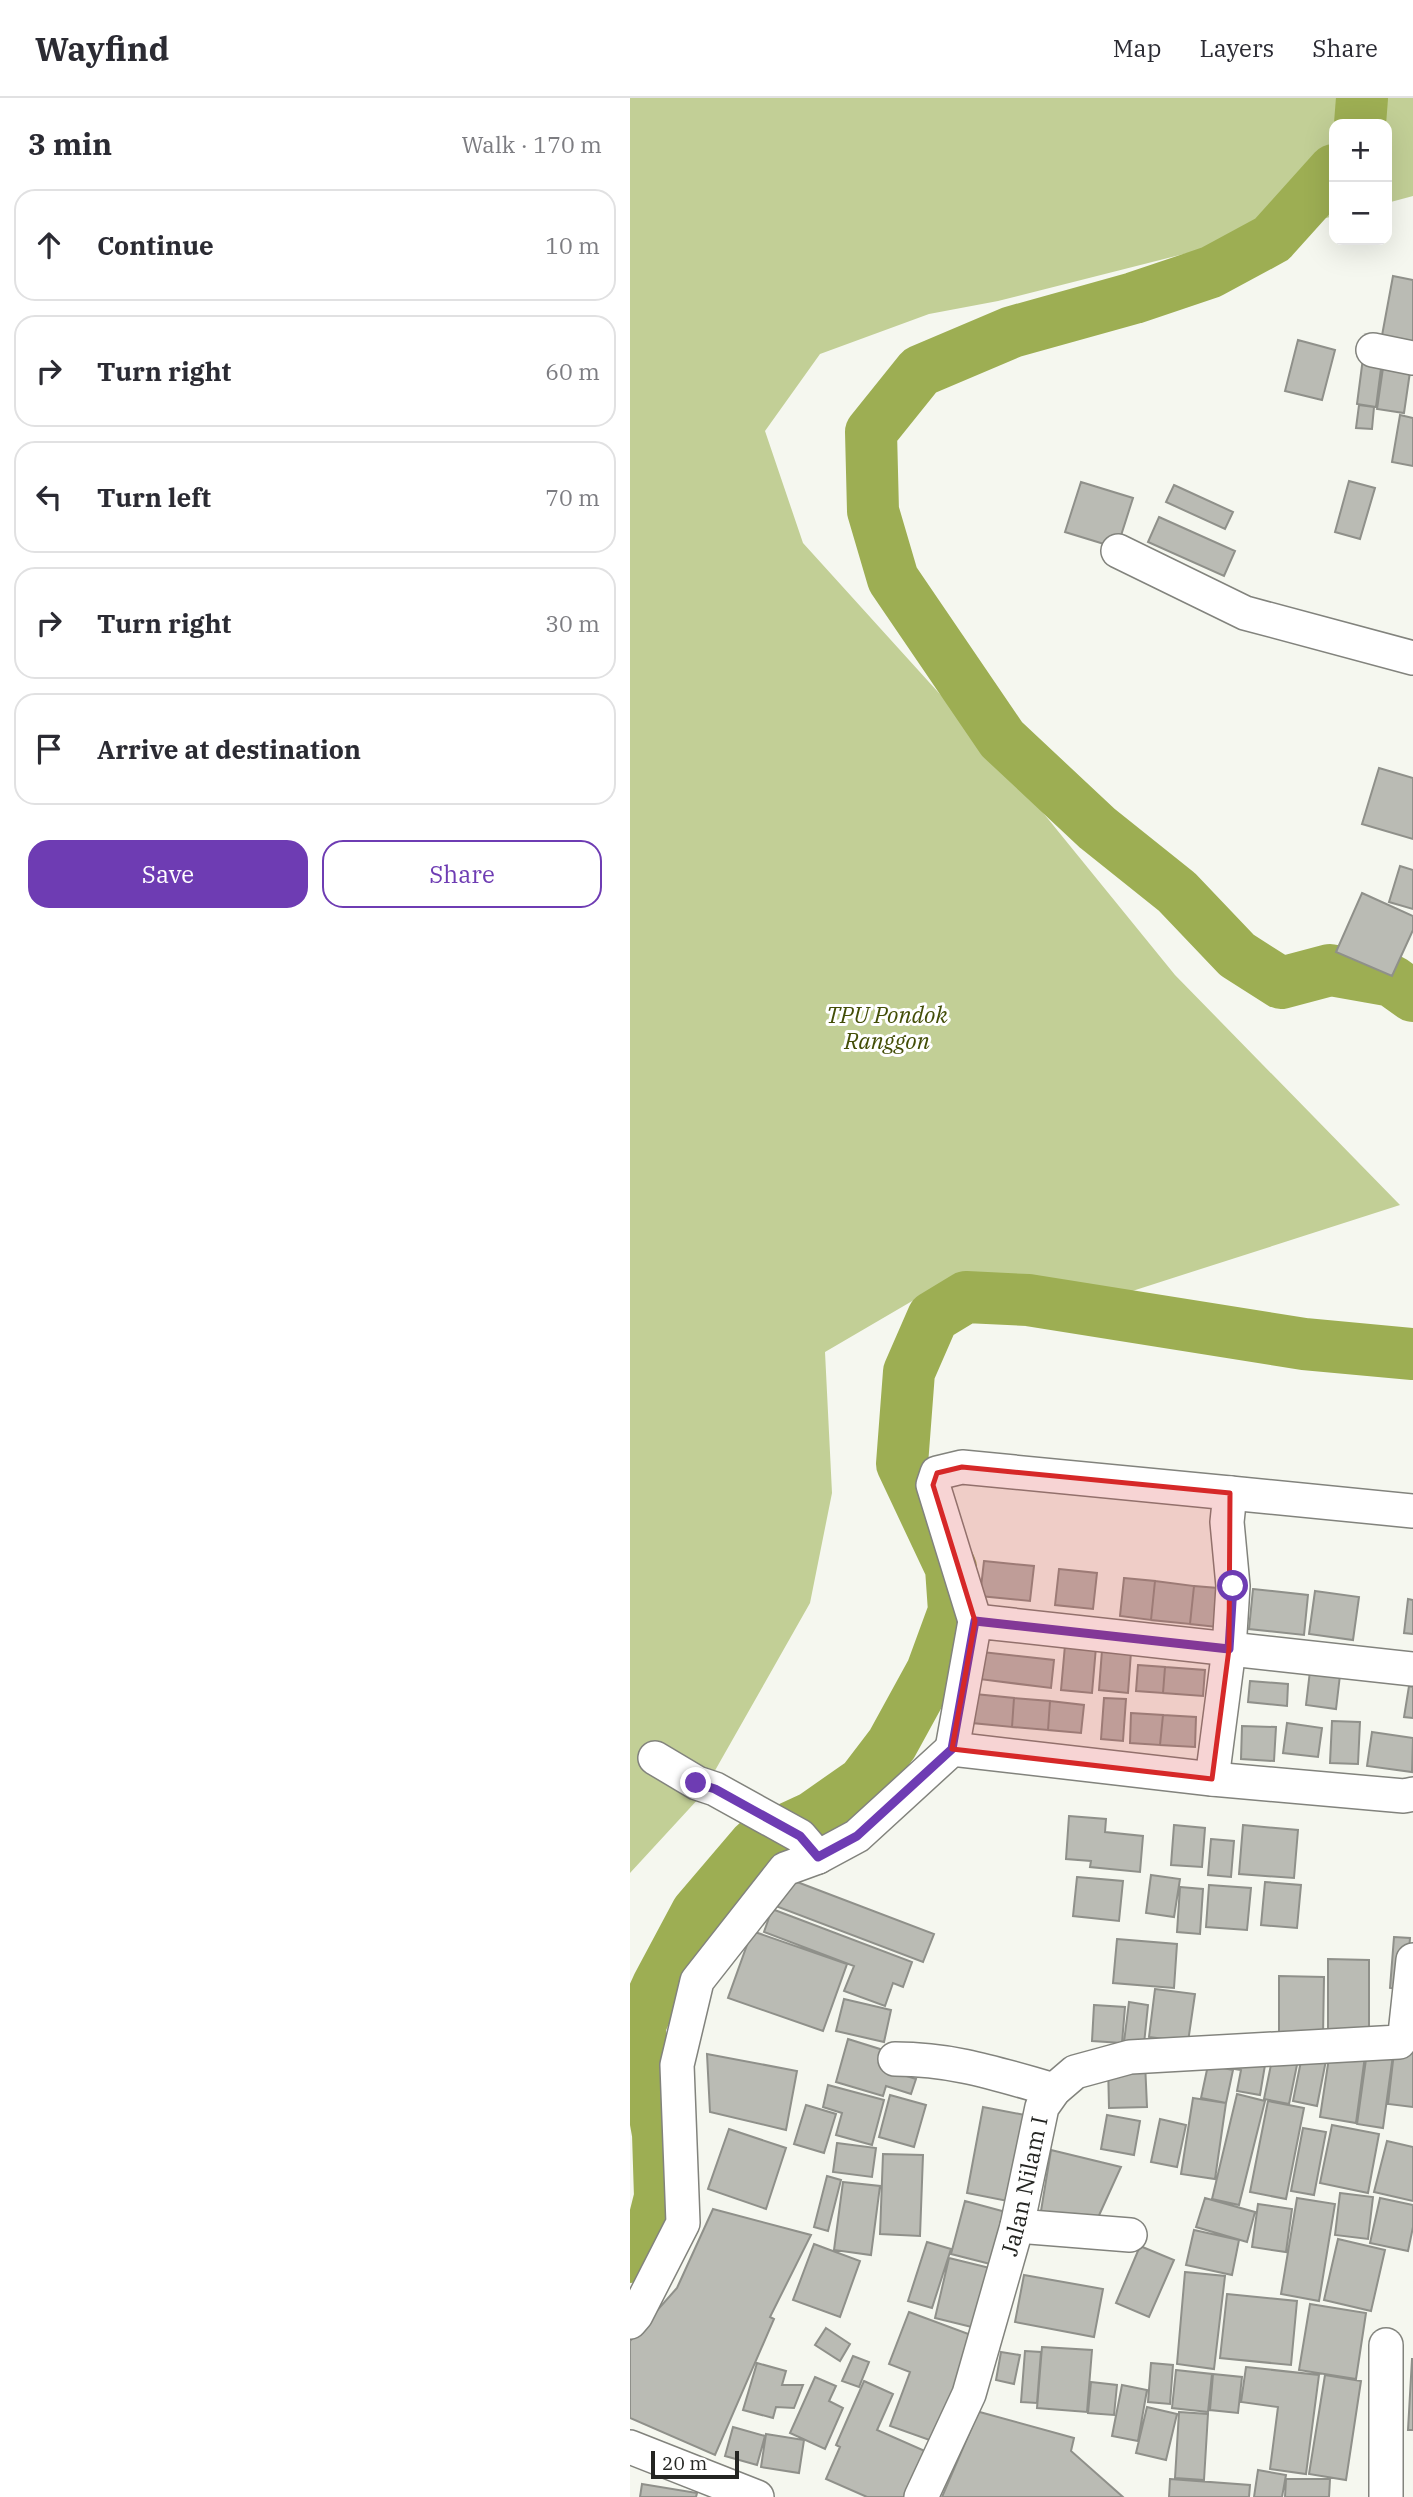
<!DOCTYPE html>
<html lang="en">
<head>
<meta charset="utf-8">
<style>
  :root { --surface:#fff; --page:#f7f7f7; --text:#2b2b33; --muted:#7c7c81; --line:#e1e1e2; --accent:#6e3cb3 }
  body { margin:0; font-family:"IBM Plex Serif",serif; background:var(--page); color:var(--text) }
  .controls { position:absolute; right:21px; top:21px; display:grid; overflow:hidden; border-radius:14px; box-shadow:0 7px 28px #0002 }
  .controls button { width:63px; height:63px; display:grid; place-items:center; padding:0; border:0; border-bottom:2px solid var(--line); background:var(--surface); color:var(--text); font:35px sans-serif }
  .scale { position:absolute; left:21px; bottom:18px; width:88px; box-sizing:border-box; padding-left:7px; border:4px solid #242522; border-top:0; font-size:19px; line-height:24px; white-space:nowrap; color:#242522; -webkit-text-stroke:5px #fff; paint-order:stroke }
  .stop { position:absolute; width:21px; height:21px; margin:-16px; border:5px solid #6e3cb3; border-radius:50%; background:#fff }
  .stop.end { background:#6e3cb3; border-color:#fff; box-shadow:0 2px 7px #0008 }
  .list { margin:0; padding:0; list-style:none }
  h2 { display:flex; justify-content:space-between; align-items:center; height:91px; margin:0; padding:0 28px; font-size:30px }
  h2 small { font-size:23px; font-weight:400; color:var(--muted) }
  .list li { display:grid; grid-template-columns:46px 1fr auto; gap:21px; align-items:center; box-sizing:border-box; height:112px; margin:0 14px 14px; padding:0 14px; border:2px solid var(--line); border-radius:21px }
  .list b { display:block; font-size:26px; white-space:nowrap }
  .list em { font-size:23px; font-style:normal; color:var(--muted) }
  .actions { display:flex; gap:14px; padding:21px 28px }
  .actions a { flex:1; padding:16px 0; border:2px solid var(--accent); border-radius:21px; text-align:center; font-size:24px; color:var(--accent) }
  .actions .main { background:var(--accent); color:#fff }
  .icon { flex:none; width:38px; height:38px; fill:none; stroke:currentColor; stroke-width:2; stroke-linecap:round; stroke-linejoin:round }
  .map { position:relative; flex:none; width:783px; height:2399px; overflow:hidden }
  header { display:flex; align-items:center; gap:42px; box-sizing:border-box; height:98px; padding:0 35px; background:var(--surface); border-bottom:2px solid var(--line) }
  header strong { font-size:33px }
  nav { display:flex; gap:38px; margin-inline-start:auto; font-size:24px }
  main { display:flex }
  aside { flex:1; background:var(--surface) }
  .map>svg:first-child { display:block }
</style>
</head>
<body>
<header>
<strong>Wayfind</strong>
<nav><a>Map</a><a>Layers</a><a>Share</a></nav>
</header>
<main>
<aside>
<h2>3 min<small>Walk · 170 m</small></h2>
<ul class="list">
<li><svg class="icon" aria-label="ahead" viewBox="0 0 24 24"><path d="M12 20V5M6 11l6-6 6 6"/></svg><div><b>Continue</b></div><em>10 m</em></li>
<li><svg class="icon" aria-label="right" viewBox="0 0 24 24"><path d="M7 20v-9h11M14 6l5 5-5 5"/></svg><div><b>Turn right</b></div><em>60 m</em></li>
<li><svg class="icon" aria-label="left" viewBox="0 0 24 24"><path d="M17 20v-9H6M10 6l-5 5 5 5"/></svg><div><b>Turn left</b></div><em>70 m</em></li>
<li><svg class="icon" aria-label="right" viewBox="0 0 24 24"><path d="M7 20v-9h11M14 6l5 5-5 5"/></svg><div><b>Turn right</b></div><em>30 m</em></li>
<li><svg class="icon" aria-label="arrive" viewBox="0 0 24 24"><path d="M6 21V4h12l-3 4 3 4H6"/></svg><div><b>Arrive at destination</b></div></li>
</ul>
<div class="actions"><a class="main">Save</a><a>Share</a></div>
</aside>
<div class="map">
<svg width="783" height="2399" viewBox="0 0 783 2399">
  <rect width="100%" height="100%" fill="#f5f7ef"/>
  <!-- green -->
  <path fill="#c2cf96" d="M 0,0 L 783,0 L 783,98 L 757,105 L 757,26 L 704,26 L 704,118 L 368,203 L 299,216 L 190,256 L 135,333 L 173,445 L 375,668 L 545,877 L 770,1107 L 493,1196 L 325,1178 L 195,1254 L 202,1395 L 180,1505 L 70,1699 L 0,1775 Z"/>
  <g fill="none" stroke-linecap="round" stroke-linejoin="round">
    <!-- river -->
    <path stroke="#9dae53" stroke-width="52" d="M 730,26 L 732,0
      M 704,72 L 642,141 L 581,174 L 504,200 L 382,234 L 290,273 L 241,334 L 243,413 L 263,481 L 372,641 L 467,730 L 547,794 L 607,857 L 651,885 L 700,872 L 762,883 L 783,898
      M 0,2159 L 20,2139 L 30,2099 L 28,2036 L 9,1929 L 28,1887 L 67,1814 L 125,1746 L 183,1719 L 233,1684 L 262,1646 L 302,1573 L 324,1513 L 321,1470 L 272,1366 L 279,1274 L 303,1219 L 336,1199 L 398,1202 L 674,1246 L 783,1256"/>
  </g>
  <!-- building -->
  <path fill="#babbb4" stroke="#8f908a" stroke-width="2" d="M 763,178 L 783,182 L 783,249 L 751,243 Z
    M 668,242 L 705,252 L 692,302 L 655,293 Z
    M 733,260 L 752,263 L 746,309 L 727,306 Z
    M 754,263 L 781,267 L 774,315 L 747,311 Z
    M 729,307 L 744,309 L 742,331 L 726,330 Z
    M 770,317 L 783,320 L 783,368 L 762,364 Z
    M 719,383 L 745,390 L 730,441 L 705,434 Z
    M 451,384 L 503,400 L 487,450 L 435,434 Z
    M 544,387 L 603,414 L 595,431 L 536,404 Z
    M 529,419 L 605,453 L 594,478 L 518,444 Z
    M 749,670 L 783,680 L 783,741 L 732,726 Z
    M 770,768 L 783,772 L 783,811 L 759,804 Z
    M 732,795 L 783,818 L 783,832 L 762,878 L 706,854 Z
    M 354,1463 L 404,1468 L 400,1503 L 350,1498 Z
    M 429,1471 L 467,1475 L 463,1511 L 425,1507 Z
    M 494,1480 L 525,1483 L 521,1522 L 490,1518 Z
    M 525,1483 L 564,1488 L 560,1526 L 521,1522 Z
    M 564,1488 L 600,1491 L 596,1530 L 560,1526 Z
    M 623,1491 L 678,1497 L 674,1537 L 619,1531 Z
    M 685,1493 L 729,1499 L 723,1542 L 679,1536 Z
    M 778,1501 L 783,1502 L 783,1536 L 774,1535 Z
    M 435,1547 L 466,1549 L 462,1595 L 431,1592 Z
    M 472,1552 L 501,1554 L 498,1595 L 469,1592 Z
    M 352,1554 L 424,1562 L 421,1590 L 349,1581 Z
    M 508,1567 L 535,1569 L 533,1595 L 506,1593 Z
    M 535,1569 L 575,1572 L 573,1598 L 533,1595 Z
    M 680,1573 L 710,1577 L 706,1611 L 676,1607 Z
    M 620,1583 L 658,1586 L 657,1608 L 618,1604 Z
    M 779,1588 L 783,1589 L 783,1620 L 774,1619 Z
    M 345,1596 L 384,1600 L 382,1629 L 342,1625 Z
    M 384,1600 L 420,1603 L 418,1632 L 382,1629 Z
    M 474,1600 L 496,1601 L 493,1643 L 471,1641 Z
    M 420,1603 L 454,1607 L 451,1635 L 418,1632 Z
    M 501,1615 L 533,1617 L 530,1647 L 500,1645 Z
    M 533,1617 L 566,1619 L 565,1649 L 530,1647 Z
    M 702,1623 L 730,1624 L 728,1666 L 700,1665 Z
    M 657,1625 L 692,1630 L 688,1659 L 653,1655 Z
    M 612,1628 L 646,1629 L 644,1663 L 611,1661 Z
    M 742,1634 L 783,1640 L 782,1674 L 737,1668 Z
    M 439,1718 L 476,1721 L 475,1734 L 513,1738 L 510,1774 L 460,1769 L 461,1763 L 436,1761 Z
    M 544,1727 L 575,1730 L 572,1769 L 541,1767 Z
    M 613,1727 L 668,1732 L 664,1780 L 609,1776 Z
    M 581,1741 L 604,1743 L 601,1779 L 578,1777 Z
    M 521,1777 L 550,1781 L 544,1819 L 516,1815 Z
    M 154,1779 L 304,1836 L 293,1864 L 143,1807 Z
    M 447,1779 L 493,1783 L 489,1823 L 443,1818 Z
    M 635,1784 L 671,1787 L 667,1830 L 631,1827 Z
    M 579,1787 L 621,1790 L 617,1832 L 576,1829 Z
    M 550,1789 L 573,1791 L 570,1836 L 547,1834 Z
    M 142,1811 L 282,1864 L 273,1889 L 263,1885 L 255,1908 L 214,1893 L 224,1868 L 134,1834 Z
    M 122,1833 L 217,1866 L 193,1933 L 98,1900 Z
    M 764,1839 L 780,1840 L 776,1892 L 760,1890 Z
    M 487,1841 L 547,1846 L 544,1890 L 483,1885 Z
    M 698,1861 L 739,1862 L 739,1937 L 698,1937 Z
    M 649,1878 L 694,1879 L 693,1938 L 649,1937 Z
    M 525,1891 L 565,1896 L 558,1944 L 519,1939 Z
    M 214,1901 L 261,1912 L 254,1944 L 206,1933 Z
    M 499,1904 L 518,1907 L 514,1946 L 494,1944 Z
    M 464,1907 L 495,1909 L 492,1945 L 462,1943 Z
    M 218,1941 L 266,1956 L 261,1973 L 286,1981 L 281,1996 L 256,1988 L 253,1998 L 206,1984 Z
    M 765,1946 L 783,1948 L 783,2009 L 758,2006 Z
    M 644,1952 L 669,1957 L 659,2006 L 634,2001 Z
    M 673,1953 L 697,1957 L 687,2008 L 663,2003 Z
    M 700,1953 L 735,1958 L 726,2025 L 690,2019 Z
    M 737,1954 L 763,1957 L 753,2030 L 727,2026 Z
    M 77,1956 L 167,1973 L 156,2032 L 80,2014 Z
    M 636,1961 L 630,1997 L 607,1993 L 611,1972 L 598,1970 Z
    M 515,1964 L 517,2009 L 479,2010 L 478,1966 Z
    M 578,1967 L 603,1972 L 596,2005 L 571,2000 Z
    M 198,1987 L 254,2002 L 242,2047 L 206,2037 L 212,2015 L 193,2009 Z
    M 607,1996 L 635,2003 L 609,2107 L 582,2101 Z
    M 260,1997 L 296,2007 L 284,2049 L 249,2039 Z
    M 563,2000 L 596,2005 L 585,2081 L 551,2076 Z
    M 638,2003 L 674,2010 L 656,2101 L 620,2094 Z
    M 176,2007 L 206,2016 L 194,2055 L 164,2046 Z
    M 353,2009 L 405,2019 L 388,2105 L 337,2095 Z
    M 477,2017 L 510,2023 L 504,2057 L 471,2051 Z
    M 530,2021 L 556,2027 L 547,2069 L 521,2064 Z
    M 702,2027 L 749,2036 L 738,2095 L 690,2085 Z
    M 673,2030 L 696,2034 L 684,2097 L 661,2093 Z
    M 99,2031 L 156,2050 L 136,2111 L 78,2091 Z
    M 757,2043 L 783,2049 L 783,2103 L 744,2094 Z
    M 207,2045 L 246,2050 L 242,2079 L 203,2074 Z
    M 421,2052 L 491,2069 L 466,2124 L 411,2113 Z
    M 253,2056 L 293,2057 L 290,2138 L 250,2136 Z
    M 197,2078 L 211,2082 L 198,2133 L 184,2129 Z
    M 213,2084 L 250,2088 L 241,2157 L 204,2152 Z
    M 710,2095 L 743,2099 L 738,2141 L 705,2137 Z
    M 575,2100 L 625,2114 L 617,2144 L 566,2129 Z
    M 667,2100 L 705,2106 L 689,2203 L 651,2196 Z
    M 750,2100 L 783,2107 L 783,2129 L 778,2153 L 740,2145 Z
    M 335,2103 L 387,2117 L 372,2169 L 321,2156 Z
    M 628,2106 L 662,2111 L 656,2154 L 622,2149 Z
    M 83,2111 L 181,2137 L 140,2219 L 144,2221 L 85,2357 L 0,2320 L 0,2243 L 47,2190 Z
    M 564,2132 L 609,2142 L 602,2177 L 556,2167 Z
    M 708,2141 L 755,2152 L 741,2213 L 694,2202 Z
    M 297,2144 L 321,2151 L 302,2210 L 278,2203 Z
    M 184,2146 L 230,2163 L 210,2219 L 163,2202 Z
    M 510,2148 L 544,2162 L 519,2219 L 486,2205 Z
    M 319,2160 L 368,2172 L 354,2232 L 305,2220 Z
    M 555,2174 L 595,2178 L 584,2271 L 547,2266 Z
    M 394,2177 L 473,2191 L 464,2239 L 385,2224 Z
    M 597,2196 L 667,2203 L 661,2267 L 590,2260 Z
    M 680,2206 L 736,2215 L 726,2281 L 669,2272 Z
    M 279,2214 L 352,2241 L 308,2345 L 260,2328 L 280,2274 L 259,2266 Z
    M 196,2230 L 220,2246 L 210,2263 L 185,2247 Z
    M 412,2249 L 462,2252 L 457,2314 L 407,2310 Z
    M 395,2253 L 411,2254 L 407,2305 L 391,2304 Z
    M 371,2254 L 390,2257 L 384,2286 L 366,2282 Z
    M 223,2258 L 239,2264 L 229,2289 L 212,2283 Z
    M 782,2261 L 783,2261 L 783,2332 L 778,2332 Z
    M 127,2265 L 156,2273 L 152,2287 L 173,2287 L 164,2310 L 146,2309 L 143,2320 L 113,2312 Z
    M 521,2265 L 543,2267 L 540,2306 L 518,2304 Z
    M 616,2269 L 689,2277 L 676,2376 L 640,2371 L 648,2309 L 611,2304 Z
    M 546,2272 L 582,2276 L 578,2314 L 542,2310 Z
    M 583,2276 L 612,2279 L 608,2315 L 580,2312 Z
    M 695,2277 L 731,2283 L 716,2382 L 679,2376 Z
    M 185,2279 L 206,2288 L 199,2303 L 213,2310 L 195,2351 L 160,2335 Z
    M 234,2283 L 263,2296 L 247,2332 L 304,2357 L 286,2399 L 237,2399 L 196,2381 L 210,2349 L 206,2347 Z
    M 461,2284 L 487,2287 L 484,2317 L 458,2315 Z
    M 492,2287 L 517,2292 L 508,2343 L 482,2338 Z
    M 517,2309 L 547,2316 L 536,2362 L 506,2355 Z
    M 346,2313 L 444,2340 L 441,2353 L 493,2399 L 312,2399 L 342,2329 Z
    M 549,2314 L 578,2316 L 574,2382 L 545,2380 Z
    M 103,2329 L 135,2338 L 127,2367 L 95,2358 Z
    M 136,2336 L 174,2342 L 169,2375 L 131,2369 Z
    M 628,2372 L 656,2377 L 652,2399 L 624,2399 Z
    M 540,2381 L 620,2387 L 619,2399 L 539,2399 Z
    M 656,2381 L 700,2381 L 699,2399 L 655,2399 Z
    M 12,2386 L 67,2395 L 66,2399 L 10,2399 Z"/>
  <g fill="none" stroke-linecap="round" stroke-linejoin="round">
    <!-- minor casing -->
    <g stroke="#82837d" stroke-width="36">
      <g id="minor">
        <path d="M 743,252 L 783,260"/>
        <path d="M 488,453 L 615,515 L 783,560"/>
        <path d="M 600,1395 L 783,1413"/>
        <path d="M 345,1523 L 303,1387 L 307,1375 L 332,1369 L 600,1395 L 597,1424 L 603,1488 L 599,1551 L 582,1681"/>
        <path d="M 322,1651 L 345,1523 L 783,1571"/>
        <path d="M 25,1660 L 67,1685 L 85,1691 L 170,1738 L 188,1759"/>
        <path d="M 265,1961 C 324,1961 367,1976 424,1992"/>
        <path d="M 387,2128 L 500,2137"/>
        <path d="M 0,2224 L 6,2217 L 53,2125 L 47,1967 L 67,1883 L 155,1771 L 188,1759 L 227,1738 L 322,1651 L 582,1681 L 774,1698 L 783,1696"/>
        <path d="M 0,2349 L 127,2399"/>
        <path id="s1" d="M 291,2399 L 339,2296 L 387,2128 L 412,2009 L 424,1992 L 445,1974 L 500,1959 L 769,1944 L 775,1936 L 783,1862"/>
        <path d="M 756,2399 L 756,2247"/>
      </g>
    </g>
    <!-- minor -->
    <use href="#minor" stroke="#fff" stroke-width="33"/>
  </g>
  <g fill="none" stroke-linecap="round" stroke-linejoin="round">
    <!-- route -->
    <path stroke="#6e3cb3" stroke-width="9" d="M 66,1685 L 85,1691 L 170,1738 L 188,1759 L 227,1738 L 322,1651 L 345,1523 L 599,1551 L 603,1488"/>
  </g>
  <!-- marked area -->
  <path fill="#d62828" fill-opacity="0.2" stroke="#d62828" stroke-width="5" stroke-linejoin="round" d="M 332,1369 L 600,1395 L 599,1551 L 582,1681 L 322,1651 L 345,1523 L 303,1387 L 307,1375 Z"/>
  <g text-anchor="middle" stroke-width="6" stroke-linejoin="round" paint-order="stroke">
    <!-- park labels -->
    <g font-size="23" font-style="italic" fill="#434e07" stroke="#fff">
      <text x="257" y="925">TPU Pondok<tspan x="257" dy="26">Ranggon</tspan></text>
    </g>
    <!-- street labels -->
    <g font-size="23" fill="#242522" stroke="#fff">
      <text dy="8" stroke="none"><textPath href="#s1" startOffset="329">Jalan Nilam I</textPath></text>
    </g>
  </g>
</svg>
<div class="controls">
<button>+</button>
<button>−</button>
</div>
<div class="scale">20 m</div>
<div class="stop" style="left:603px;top:1488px"></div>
<div class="stop end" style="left:66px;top:1685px"></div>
</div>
</main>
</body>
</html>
